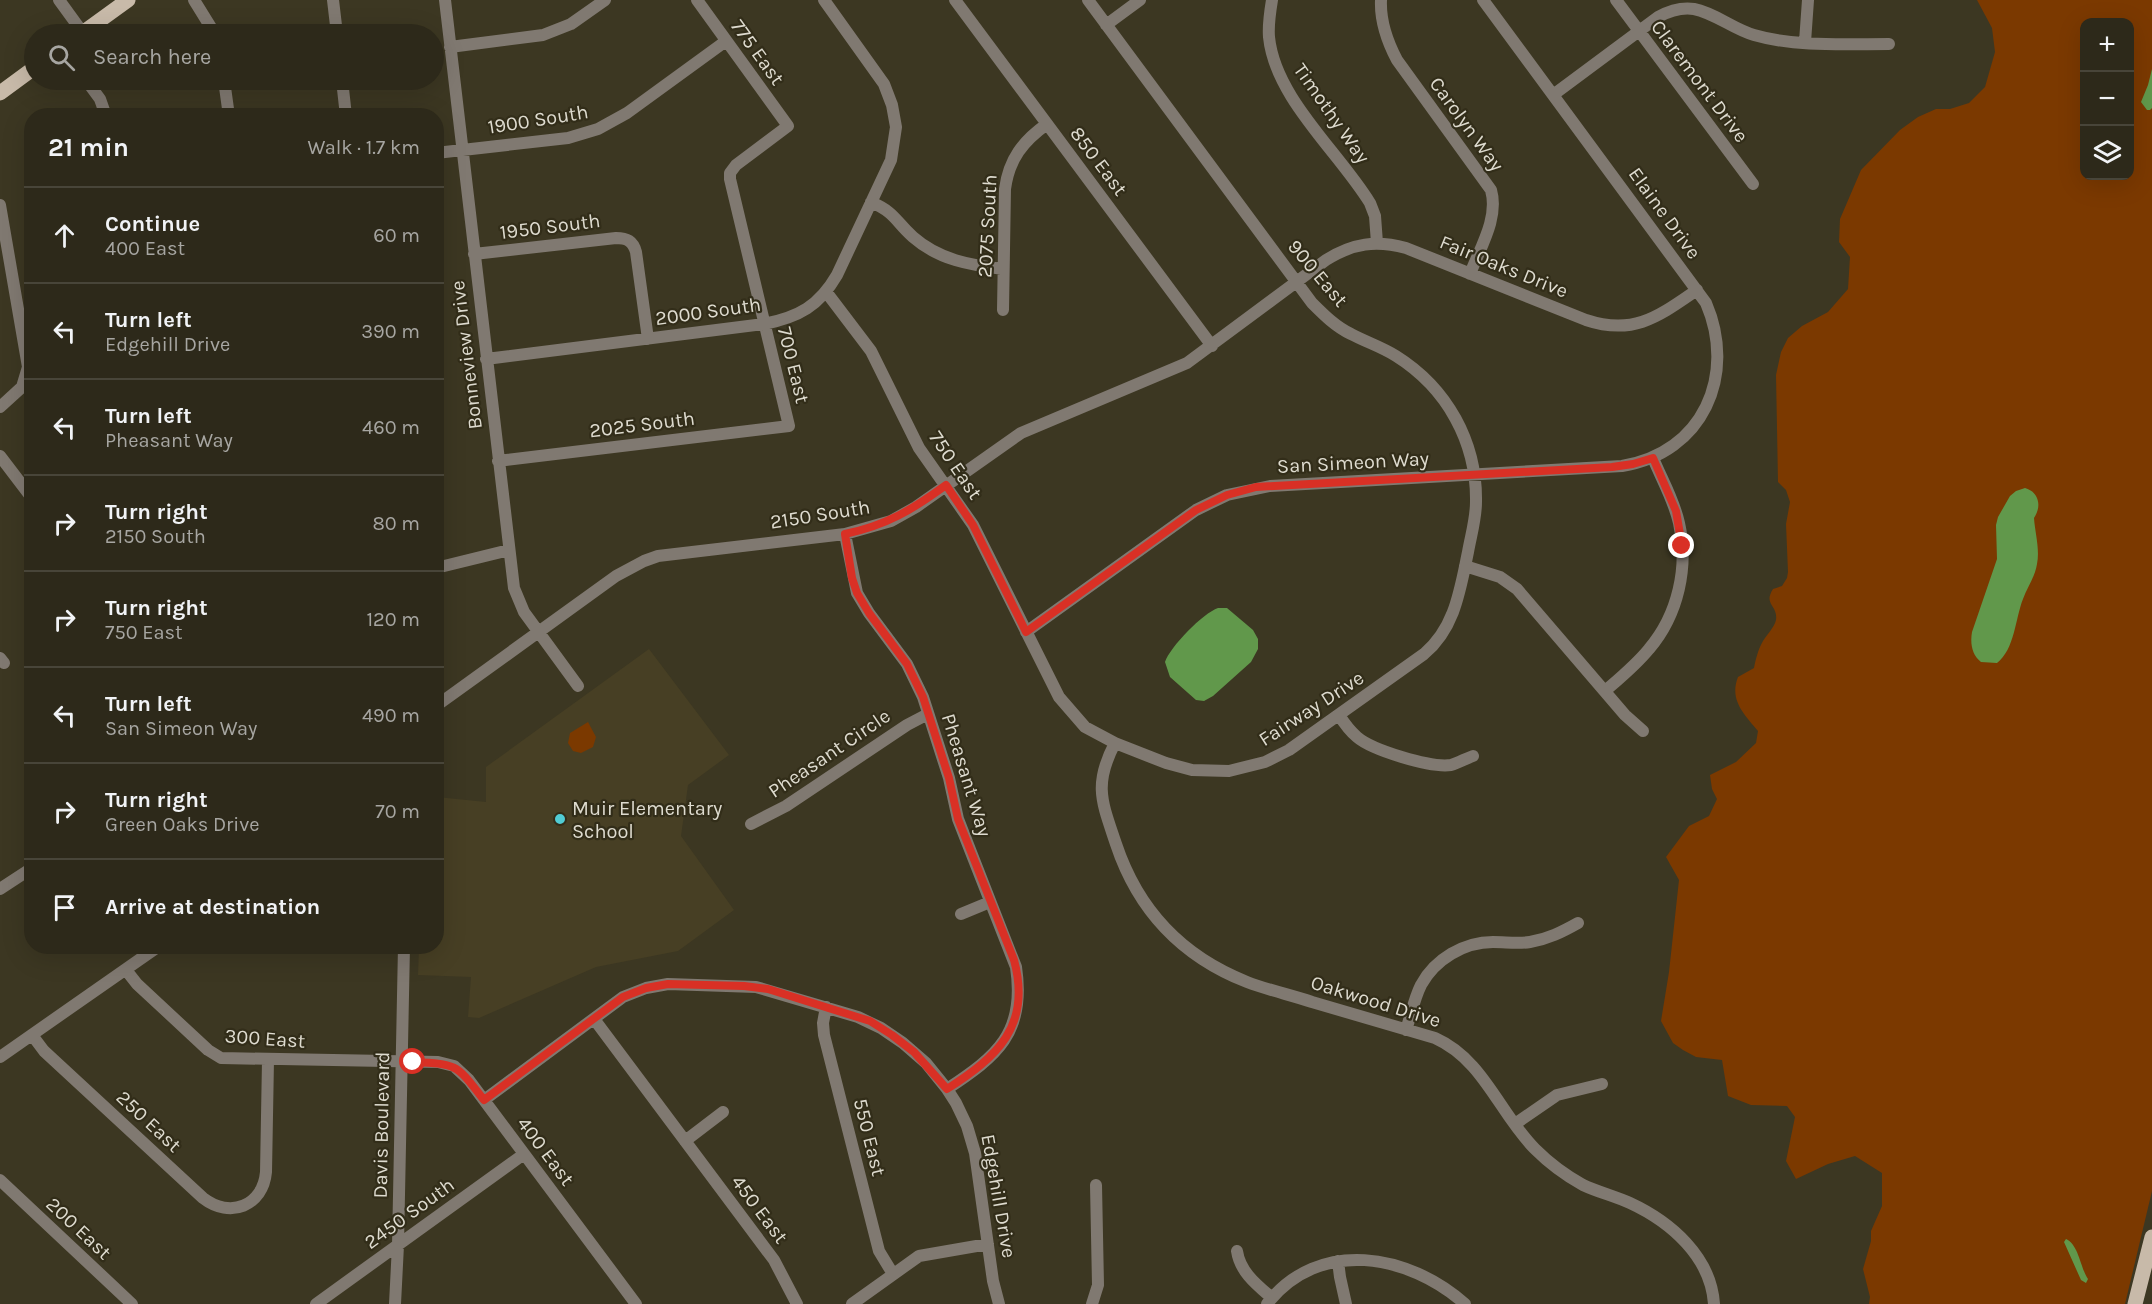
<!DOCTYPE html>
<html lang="en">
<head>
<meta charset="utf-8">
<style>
  :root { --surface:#2d291a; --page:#393527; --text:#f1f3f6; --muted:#a7a6a2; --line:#484539 }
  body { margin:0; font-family:Karla,sans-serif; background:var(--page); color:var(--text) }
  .controls { position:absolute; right:18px; top:18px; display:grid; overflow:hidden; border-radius:12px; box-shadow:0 6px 24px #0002 }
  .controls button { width:54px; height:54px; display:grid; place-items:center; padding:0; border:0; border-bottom:2px solid var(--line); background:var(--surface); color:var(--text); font:30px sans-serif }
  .stop { position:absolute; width:18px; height:18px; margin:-14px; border:4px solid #d93025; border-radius:50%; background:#fff }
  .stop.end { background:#d93025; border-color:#fff; box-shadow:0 2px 6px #0008 }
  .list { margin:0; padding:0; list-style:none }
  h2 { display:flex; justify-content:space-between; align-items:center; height:78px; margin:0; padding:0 24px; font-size:26px }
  h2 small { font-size:20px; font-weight:400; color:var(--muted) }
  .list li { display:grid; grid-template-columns:39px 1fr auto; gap:18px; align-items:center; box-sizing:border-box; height:96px; padding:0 24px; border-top:2px solid var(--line) }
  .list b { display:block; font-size:22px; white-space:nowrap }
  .list p { margin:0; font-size:20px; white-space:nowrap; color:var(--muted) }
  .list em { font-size:20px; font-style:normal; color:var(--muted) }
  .icon { flex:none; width:33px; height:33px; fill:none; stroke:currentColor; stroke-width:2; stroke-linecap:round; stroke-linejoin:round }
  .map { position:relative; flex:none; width:2152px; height:1304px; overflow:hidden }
  .search { position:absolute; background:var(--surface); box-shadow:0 6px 24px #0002; left:24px; top:24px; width:420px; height:66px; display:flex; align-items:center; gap:15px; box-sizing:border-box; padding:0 21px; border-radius:33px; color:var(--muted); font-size:22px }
  .panel { position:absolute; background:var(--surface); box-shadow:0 6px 24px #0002; left:24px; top:108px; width:420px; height:846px; border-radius:24px }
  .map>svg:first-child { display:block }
</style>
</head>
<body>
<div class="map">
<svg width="2152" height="1304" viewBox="0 0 2152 1304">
  <rect width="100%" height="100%" fill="#3c3722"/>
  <!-- built -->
  <path fill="#473f24" d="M 649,649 L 729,755 L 688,785 L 681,836 L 734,910 L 678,951 L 596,967 L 479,1018 L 468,1017 L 471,977 L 418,975 L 419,947 L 436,946 L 437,797 L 486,802 L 486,767 Z"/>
  <!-- green -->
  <path fill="#7b3900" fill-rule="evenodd" d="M 1977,0 L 2152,0 L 2152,1191 L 2125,1304 L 1869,1304 L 1870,1297 L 1863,1269 L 1871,1241 L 1871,1231 L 1882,1206 L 1882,1173 L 1855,1156 L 1828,1164 L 1796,1179 L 1786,1161 L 1795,1117 L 1787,1106 L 1751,1105 L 1728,1096 L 1722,1060 L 1696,1057 L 1683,1050 L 1673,1043 L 1661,1021 L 1669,972 L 1679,880 L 1666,857 L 1689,826 L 1709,816 L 1717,799 L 1712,789 L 1710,775 L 1736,762 L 1756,743 L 1758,731 C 1744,714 1729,700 1738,677 L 1754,668 C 1756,658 1758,650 1763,641 C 1767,634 1774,628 1776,620 C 1778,605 1763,605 1773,589 L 1782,586 L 1787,578 L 1788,572 L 1786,524 L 1790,502 L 1786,490 L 1778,482 L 1776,375 L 1781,352 L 1788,338 L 1802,326 L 1828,312 L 1848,289 L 1850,257 L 1839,242 L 1840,219 L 1861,170 L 1900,130 L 1918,117 L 1936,109 L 1950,109 L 1969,103 L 1985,87 L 1995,52 L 1992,28 ZM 2084,22 L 2130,22 L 2130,176 L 2084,176 Z
    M 588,722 L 596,737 L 593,747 L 581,753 L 573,751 L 568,743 L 570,733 Z"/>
  <!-- water -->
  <path fill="#61984b" d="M 2152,69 L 2152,108 L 2150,110 L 2147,110 L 2141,102 L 2148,85 Z
    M 2025,488 C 2039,492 2042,506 2034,518 C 2035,533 2040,549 2037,564 C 2035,577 2027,588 2023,599 C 2015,619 2015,649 1997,663 L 1981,662 C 1972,655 1970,644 1972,632 L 1997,559 L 1996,525 L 1998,517 L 2010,496 L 2016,491 Z
    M 1218,608 L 1227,608 L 1253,630 L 1258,639 L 1258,649 L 1251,662 L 1213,696 L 1204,701 L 1196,700 L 1170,677 L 1165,662 C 1170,647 1203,613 1218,608 Z
    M 2066,1239 C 2079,1245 2080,1267 2088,1279 L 2086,1283 L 2081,1280 L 2064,1242 Z"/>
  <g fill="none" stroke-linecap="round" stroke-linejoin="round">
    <!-- minor -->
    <path stroke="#807971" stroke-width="12" d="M 59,0 L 83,33
      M 194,0 L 215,34
      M 333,0 L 337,34
      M 445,0 L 514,588 L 524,612 L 578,686
      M 955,0 L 1212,346
      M 1272,0 C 1270,12 1268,25 1269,37 C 1275,98 1339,152 1370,203 L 1375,216 L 1377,243
      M 1381,0 C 1380,22 1387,41 1397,60 L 1491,190 C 1499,218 1480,248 1470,274
      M 1616,0 L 1753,184
      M 1106,25 L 1140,0
      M 1805,42 L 1808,0
      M 450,47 L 543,35 L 571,24 L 605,0
      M 86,80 L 100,99 L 106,116
      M 224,80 L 229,116
      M 342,80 L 346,116
      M 1553,95 L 1658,17 C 1669,11 1681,7 1694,9 C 1715,13 1733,29 1754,35 C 1795,47 1846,44 1889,44
      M 436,153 L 568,138 L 598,129 L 627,113 L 726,41
      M 871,202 C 896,213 895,221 913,237 C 939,260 970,265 1003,269
      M 0,205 L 28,367 L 22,387 L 0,407
      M 474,254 L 616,238 C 627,238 633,241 636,252 L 648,339
      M 827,293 L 871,351 L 919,448 L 973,525 L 1059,697 L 1085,727 L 1115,743 L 1166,763 L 1192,770 L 1229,771 L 1265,762 L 1289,750 L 1424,654 C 1455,628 1460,590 1468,552 C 1471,535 1476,519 1476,502 C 1477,442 1447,388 1396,356 C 1382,347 1366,342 1351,334 C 1336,327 1324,315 1312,303 L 1088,0
      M 1003,310 L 1005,189 C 1009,159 1023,141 1047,124
      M 486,359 L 764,324 C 799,317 819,306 837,275 L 891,160 L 896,127 L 892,105 L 884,84 L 824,0
      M 0,456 L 32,498
      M 498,461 L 789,426 L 730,179 L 730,173 L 736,165 L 788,126 L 697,0
      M 845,534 L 857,593 L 869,613 L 907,664 L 923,697 L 949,778 L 958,819 L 1016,967 C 1026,1033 997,1056 947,1089
      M 1465,566 L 1500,577 L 1517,589 L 1625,715 L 1643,731
      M 436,568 L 509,550
      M 1026,632 L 1196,510 L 1227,495 L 1270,486 L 1622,466 C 1703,453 1737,375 1706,303 L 1483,0
      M 0,658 L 4,663
      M 1605,691 C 1620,678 1636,665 1649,649 C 1678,615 1689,567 1679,523 C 1674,500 1662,480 1653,458
      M 436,706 L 616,576 L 644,561 L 658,556 L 845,534 L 891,521 L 916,507 L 1021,433 L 1187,363 L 1326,260 C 1353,243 1376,240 1406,248 L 1586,320 C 1634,336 1659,316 1697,290
      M 1339,715 C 1344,723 1350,731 1357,737 C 1372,750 1430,768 1451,765 C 1458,763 1465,759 1473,756
      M 1115,743 C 1093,785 1102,802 1116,844 C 1138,910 1181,956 1247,982 C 1268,990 1291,995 1312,1002 C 1353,1014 1394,1026 1435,1038 C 1484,1060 1499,1113 1535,1149 C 1549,1163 1565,1175 1583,1185 C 1598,1192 1614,1196 1630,1203 C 1671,1222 1711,1257 1714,1304
      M 751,824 L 786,806 L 907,725 L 928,714
      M 0,889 L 32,868
      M 961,914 L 990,902
      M 126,970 L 137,984 L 208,1050 L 221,1058 L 438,1062 L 454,1066 L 469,1080 L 636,1304
      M 826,1007 L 823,1023 L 824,1035 L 879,1251 L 893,1274
      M 594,1019 L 774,1260 L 797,1304
      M 1406,1030 C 1411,1015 1414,999 1421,985 C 1435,959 1464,942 1493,942 C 1506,942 1518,944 1530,942 C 1548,939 1562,932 1578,923
      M 32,1035 L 44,1051 L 203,1198 C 230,1219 263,1206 266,1172 L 268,1060
      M 0,1057 L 159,946
      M 484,1100 L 623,997 L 646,988 L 668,984 L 756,987 L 858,1017 L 881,1028 L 903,1043 L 926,1063 L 947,1089 L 956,1103 L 967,1126 L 975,1153 L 993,1281 L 999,1304
      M 1515,1124 L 1557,1095 L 1602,1084
      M 685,1141 L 723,1112
      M 0,1180 L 132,1304
      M 1237,1251 C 1240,1272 1257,1285 1272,1298
      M 1338,1261 L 1340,1277 L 1346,1304
      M 316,1304 L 524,1154
      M 395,1304 L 398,1245 L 404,946
      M 852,1304 L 919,1256 L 988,1244
      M 1092,1304 L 1098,1285 L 1096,1185
      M 1267,1304 C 1319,1237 1409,1254 1465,1304"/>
    <!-- major -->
    <path stroke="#c8baa9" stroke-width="15" d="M 81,34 L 128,0
      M 0,93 L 34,68
      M 2135,1304 L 2152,1237"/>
  </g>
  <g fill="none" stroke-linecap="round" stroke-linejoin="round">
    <!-- route -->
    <path stroke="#d93025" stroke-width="8" d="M 413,1062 C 458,1064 456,1064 484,1100 L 623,997 L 646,988 L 668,984 L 744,986 L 768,989 L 870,1021 L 892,1035 L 914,1052 L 947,1089 C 997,1057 1032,1026 1014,960 L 958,819 L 949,778 L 923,697 L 907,664 L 869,613 L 857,593 L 852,578 L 845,534 C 887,525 912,510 946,485 L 973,525 L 1026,632 L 1196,510 L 1227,495 L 1256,487 L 1612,467 L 1633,464 L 1653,458 L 1676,511 L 1682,546"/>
  </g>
  <!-- markers -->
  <circle fill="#51ccd4" stroke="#322d19" stroke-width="2" cx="560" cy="819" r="6"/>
  <g text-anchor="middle" stroke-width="4.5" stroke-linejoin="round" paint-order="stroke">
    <!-- street labels -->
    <g font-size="20" fill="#dedbcf" stroke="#322d19">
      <text transform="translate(758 52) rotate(54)" y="7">775 East</text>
      <text transform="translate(1700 81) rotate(53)" y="7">Claremont Drive</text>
      <text transform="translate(1332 113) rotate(55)" y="7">Timothy Way</text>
      <text transform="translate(538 119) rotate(-9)" y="7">1900 South</text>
      <text transform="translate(1467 124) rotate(54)" y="7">Carolyn Way</text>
      <text transform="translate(1099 161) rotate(53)" y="7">850 East</text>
      <text transform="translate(1665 213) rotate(54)" y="7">Elaine Drive</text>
      <text transform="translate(550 226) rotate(-7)" y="7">1950 South</text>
      <text transform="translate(987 226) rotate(-87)" y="7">2075 South</text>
      <text transform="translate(1504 266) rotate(22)" y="7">Fair Oaks Drive</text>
      <text transform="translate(1318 273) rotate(50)" y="7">900 East</text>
      <text transform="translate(708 311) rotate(-8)" y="7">2000 South</text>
      <text transform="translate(466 355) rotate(-97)" y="7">Bonneview Drive</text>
      <text transform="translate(794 365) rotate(76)" y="7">700 East</text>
      <text transform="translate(642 424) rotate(-7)" y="7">2025 South</text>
      <text transform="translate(1353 462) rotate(-3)" y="7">San Simeon Way</text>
      <text transform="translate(956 465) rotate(56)" y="7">750 East</text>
      <text transform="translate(820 514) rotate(-9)" y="7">2150 South</text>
      <text transform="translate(1311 708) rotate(-33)" y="7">Fairway Drive</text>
      <text transform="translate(829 753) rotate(-34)" y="7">Pheasant Circle</text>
      <text transform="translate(967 775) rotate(73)" y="7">Pheasant Way</text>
      <text transform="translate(1376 1001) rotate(17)" y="7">Oakwood Drive</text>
      <text transform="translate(265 1038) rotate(4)" y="7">300 East</text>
      <text transform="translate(149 1121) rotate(43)" y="7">250 East</text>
      <text transform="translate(381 1125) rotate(-89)" y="7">Davis Boulevard</text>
      <text transform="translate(870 1137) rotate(76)" y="7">550 East</text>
      <text transform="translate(546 1151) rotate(53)" y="7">400 East</text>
      <text transform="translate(999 1196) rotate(80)" y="7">Edgehill Drive</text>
      <text transform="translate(760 1209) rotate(53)" y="7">450 East</text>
      <text transform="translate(409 1213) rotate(-36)" y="7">2450 South</text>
      <text transform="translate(79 1228) rotate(43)" y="7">200 East</text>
    </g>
    <!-- poi labels -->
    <g font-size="20" fill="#dedbcf" stroke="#322d19" text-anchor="start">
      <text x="572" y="815">Muir Elementary<tspan x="572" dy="23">School</tspan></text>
    </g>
  </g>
</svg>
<div class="controls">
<button>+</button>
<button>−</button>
<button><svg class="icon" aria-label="layers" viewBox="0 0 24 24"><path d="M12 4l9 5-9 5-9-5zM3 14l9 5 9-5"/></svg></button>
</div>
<div class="stop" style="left:413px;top:1062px"></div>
<div class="stop end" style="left:1682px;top:546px"></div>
<div class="search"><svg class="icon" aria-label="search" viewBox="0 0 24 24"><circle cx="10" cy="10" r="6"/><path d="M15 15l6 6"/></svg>Search here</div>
<section class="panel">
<h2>21 min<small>Walk · 1.7 km</small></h2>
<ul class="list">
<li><svg class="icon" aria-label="ahead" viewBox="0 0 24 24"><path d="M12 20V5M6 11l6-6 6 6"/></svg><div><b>Continue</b><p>400 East</p></div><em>60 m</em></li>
<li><svg class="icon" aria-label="left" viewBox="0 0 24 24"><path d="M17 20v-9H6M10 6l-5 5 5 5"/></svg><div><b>Turn left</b><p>Edgehill Drive</p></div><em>390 m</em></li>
<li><svg class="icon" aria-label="left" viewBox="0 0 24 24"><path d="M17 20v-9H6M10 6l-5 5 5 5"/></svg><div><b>Turn left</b><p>Pheasant Way</p></div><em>460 m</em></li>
<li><svg class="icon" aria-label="right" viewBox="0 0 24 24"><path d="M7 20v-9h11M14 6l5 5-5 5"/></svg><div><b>Turn right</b><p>2150 South</p></div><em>80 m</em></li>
<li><svg class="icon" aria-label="right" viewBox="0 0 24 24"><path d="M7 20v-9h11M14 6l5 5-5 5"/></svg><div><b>Turn right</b><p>750 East</p></div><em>120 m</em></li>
<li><svg class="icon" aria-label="left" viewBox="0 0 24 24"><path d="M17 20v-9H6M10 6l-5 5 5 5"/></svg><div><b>Turn left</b><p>San Simeon Way</p></div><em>490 m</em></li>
<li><svg class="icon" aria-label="right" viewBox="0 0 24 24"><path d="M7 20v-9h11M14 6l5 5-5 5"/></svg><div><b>Turn right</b><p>Green Oaks Drive</p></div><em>70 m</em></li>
<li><svg class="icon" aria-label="arrive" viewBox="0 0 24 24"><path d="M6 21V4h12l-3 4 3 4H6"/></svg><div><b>Arrive at destination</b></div></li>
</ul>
</section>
</div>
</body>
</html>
